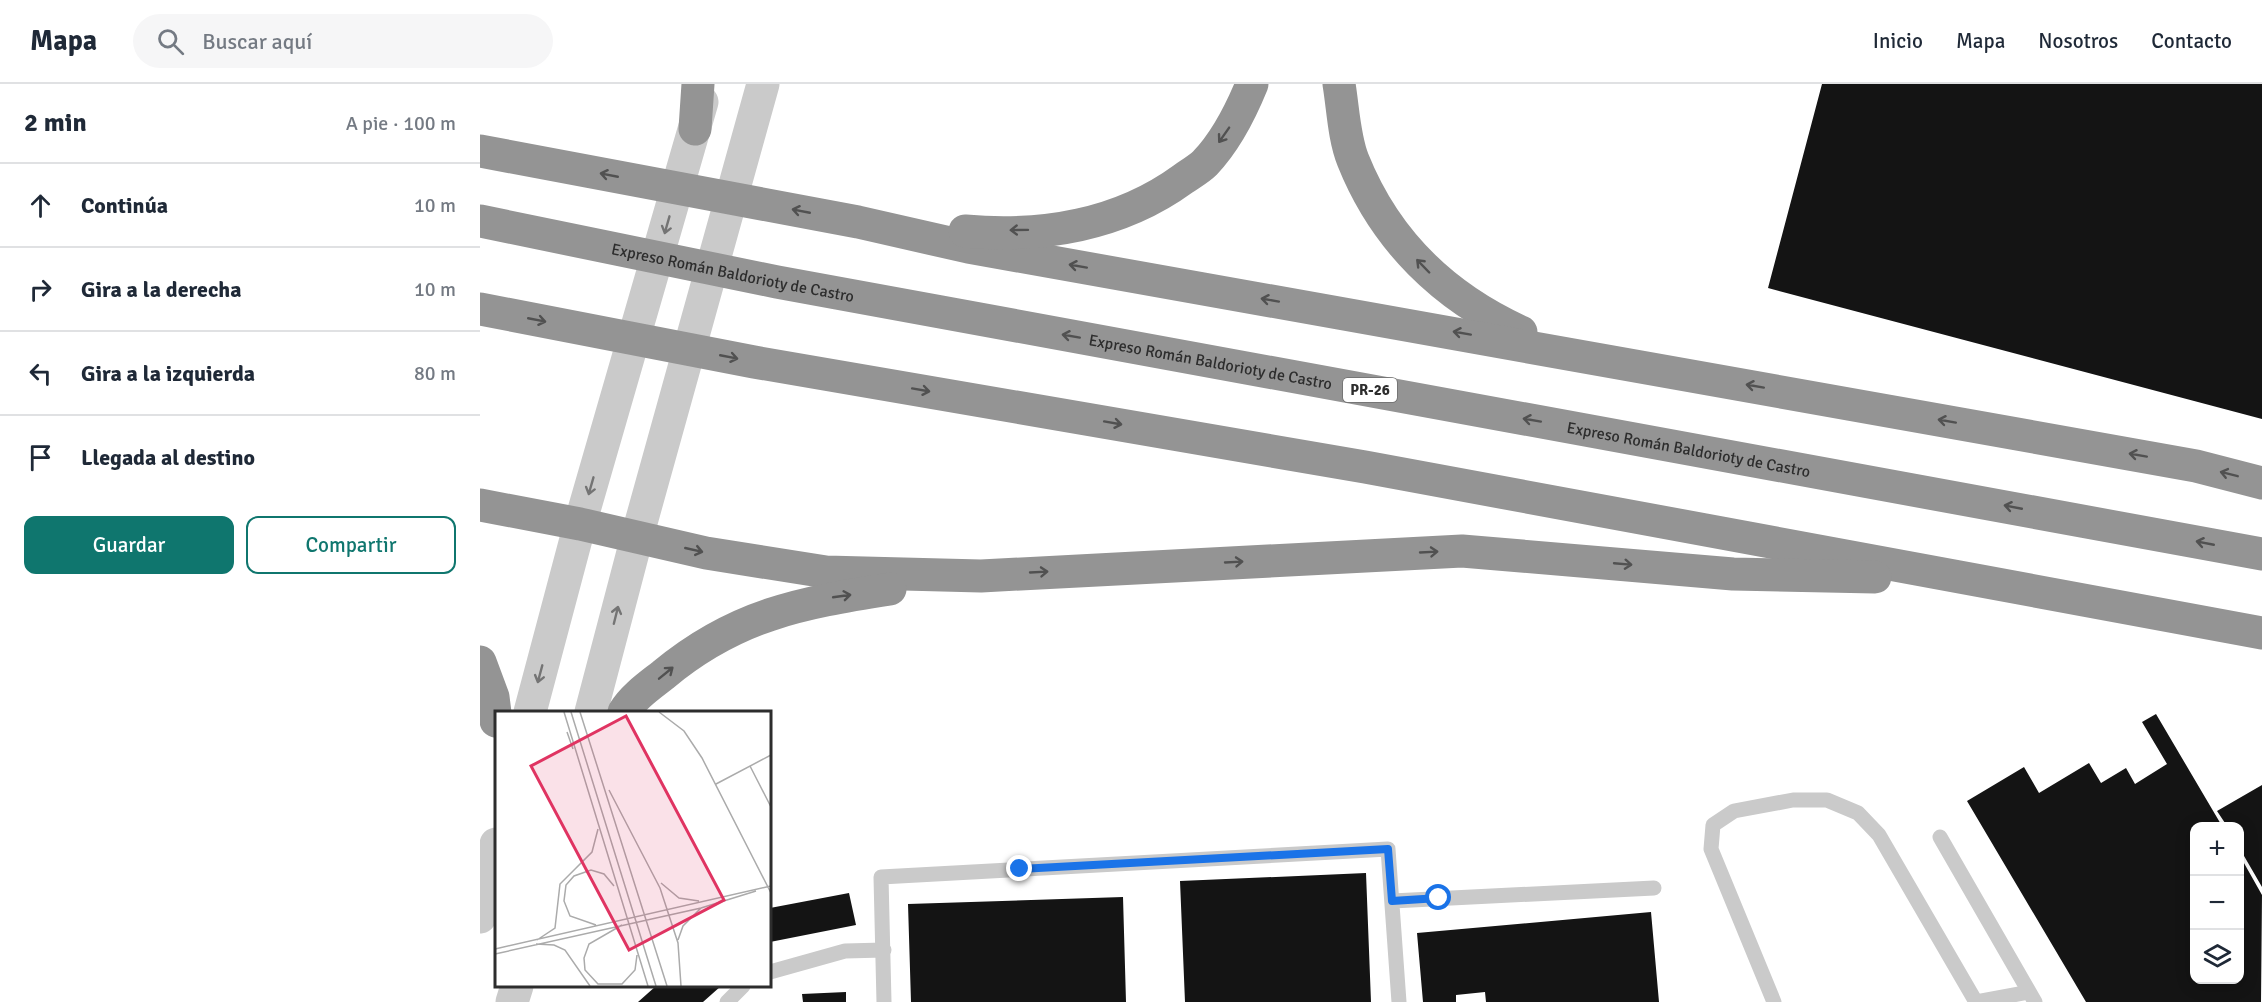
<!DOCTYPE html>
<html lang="es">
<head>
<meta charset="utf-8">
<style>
  :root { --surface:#fff; --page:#f6f6f7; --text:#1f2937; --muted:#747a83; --line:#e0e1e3; --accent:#0f766e }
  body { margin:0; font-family:Signika,sans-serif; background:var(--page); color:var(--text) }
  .controls { position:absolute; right:18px; bottom:18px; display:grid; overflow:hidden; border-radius:12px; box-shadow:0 3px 15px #0003 }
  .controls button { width:54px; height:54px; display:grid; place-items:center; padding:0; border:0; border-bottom:2px solid var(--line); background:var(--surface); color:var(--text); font:30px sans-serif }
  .stop { position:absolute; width:18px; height:18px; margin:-14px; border:4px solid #1a73e8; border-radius:50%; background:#fff }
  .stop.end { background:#1a73e8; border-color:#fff; box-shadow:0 2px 6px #0008 }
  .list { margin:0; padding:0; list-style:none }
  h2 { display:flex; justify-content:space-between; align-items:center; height:78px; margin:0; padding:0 24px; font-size:26px }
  h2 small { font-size:20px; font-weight:400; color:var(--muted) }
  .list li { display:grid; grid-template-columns:39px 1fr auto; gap:18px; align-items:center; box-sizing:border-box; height:84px; padding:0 24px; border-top:2px solid var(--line) }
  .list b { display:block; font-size:22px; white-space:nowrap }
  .list em { font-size:20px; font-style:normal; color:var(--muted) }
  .actions { display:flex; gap:12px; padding:18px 24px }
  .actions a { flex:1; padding:14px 0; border:2px solid var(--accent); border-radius:12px; text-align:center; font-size:21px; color:var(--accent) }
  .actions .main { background:var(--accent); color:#fff }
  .icon { flex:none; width:33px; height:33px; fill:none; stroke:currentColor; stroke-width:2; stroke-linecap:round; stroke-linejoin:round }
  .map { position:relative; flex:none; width:1782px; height:918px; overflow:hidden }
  header { display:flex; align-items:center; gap:36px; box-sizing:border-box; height:84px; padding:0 30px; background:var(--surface); border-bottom:2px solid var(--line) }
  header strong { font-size:28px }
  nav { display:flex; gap:33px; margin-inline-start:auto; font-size:21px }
  .search { width:420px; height:54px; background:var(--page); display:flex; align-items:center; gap:15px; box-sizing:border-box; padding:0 21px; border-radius:33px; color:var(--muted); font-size:22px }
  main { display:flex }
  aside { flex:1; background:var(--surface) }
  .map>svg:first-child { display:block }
</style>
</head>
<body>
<header>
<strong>Mapa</strong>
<div class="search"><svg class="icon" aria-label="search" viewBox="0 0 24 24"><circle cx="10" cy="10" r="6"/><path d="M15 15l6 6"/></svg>Buscar aquí</div>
<nav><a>Inicio</a><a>Mapa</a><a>Nosotros</a><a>Contacto</a></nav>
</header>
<main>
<aside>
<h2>2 min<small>A pie · 100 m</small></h2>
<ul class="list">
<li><svg class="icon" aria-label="ahead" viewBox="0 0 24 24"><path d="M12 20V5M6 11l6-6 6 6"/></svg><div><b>Continúa</b></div><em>10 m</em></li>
<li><svg class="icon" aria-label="right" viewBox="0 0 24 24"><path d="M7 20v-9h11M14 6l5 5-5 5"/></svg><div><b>Gira a la derecha</b></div><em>10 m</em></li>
<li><svg class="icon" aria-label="left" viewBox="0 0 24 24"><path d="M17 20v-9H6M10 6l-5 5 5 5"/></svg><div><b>Gira a la izquierda</b></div><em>80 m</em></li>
<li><svg class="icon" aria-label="arrive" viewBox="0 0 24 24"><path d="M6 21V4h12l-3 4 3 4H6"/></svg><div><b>Llegada al destino</b></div></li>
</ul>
<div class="actions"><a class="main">Guardar</a><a>Compartir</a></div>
</aside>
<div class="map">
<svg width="1782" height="918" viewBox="0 0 1782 918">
  <rect width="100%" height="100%" fill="#fff"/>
  <!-- building -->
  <path fill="#141414" d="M 1342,0 L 1782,0 L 1782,335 L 1288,204 Z
    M 1676,630 L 1742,742 L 1714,742 L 1714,896 L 1760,896 L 1760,772 L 1782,811 L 1781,918 L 1606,918 L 1487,717 L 1544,683 L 1559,709 L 1609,679 L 1621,699 L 1646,684 L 1655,700 L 1687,680 L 1662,638 Z
    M 1782,701 L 1782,803 L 1760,765 L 1760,742 L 1747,742 L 1737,727 Z
    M 886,789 L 891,918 L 705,918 L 700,797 Z
    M 369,809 L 376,841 L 290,858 L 290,824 Z
    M 643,813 L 646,918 L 431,918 L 428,820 Z
    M 1171,828 L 1179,918 L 1006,918 L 1005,908 L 976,911 L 976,918 L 943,918 L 937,849 Z
    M 176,902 L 241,902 L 223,918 L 158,918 Z
    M 366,908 L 366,918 L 323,918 L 322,910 Z"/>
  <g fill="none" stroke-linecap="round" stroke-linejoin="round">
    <!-- service -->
    <path stroke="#cacaca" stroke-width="15" d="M 1460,753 L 1555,918
      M 912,817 L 1174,804
      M 290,888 L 365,867 L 404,866
      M 247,918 L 263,902
      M 404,918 L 401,793 L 908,765 L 919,918
      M 1294,918 L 1231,765 L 1233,741 L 1254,727 L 1313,716 L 1347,716 L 1378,729 L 1399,751 L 1496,918
      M 1495,918 L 1549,908"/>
    <!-- tertiary -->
    <path stroke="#cacaca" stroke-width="33" d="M 50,628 L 100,440 L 222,18
      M 111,628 L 157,453 L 283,0
      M 0,833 L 16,760
      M 32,918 L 37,902"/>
    <!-- motorway -->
    <g stroke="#949494" stroke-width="33">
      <path d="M 859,0 C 863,24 864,54 873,76 C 905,156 964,213 1041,248"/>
      <path d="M 215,45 L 218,0"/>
      <path d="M 0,67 L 378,138 L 488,163 L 1716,382 L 1782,399"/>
      <path id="s1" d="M 0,137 L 297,198 L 1782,470"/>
      <path d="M 485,147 C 562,154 640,141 703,95 C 710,90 719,85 725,79 C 746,57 761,27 772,0"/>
      <path d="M 0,225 L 274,278 L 885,383 L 1782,549"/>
      <path d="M 0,421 L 100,440 L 226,469 L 346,488 L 501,492 L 982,467 L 1253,490 L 1395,493"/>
      <path d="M 0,578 L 13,613 L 16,637"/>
      <path d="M 144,628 C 153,613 169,602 183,591 C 255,531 320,519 410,505"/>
    </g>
  </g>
  <!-- one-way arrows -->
  <defs><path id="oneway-shaft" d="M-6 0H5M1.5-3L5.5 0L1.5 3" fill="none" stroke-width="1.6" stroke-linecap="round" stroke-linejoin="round" transform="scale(1.5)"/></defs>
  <g stroke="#515151">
    <use href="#oneway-shaft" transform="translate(744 51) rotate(125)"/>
    <use href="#oneway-shaft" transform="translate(129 91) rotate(-169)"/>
    <use href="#oneway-shaft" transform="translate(321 127) rotate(-169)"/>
    <use href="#oneway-shaft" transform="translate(539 146) rotate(179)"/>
    <use href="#oneway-shaft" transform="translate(598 182) rotate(-170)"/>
    <use href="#oneway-shaft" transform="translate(943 182) rotate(-134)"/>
    <use href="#oneway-shaft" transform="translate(790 216) rotate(-170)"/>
    <use href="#oneway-shaft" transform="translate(57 236) rotate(11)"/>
    <use href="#oneway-shaft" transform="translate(982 249) rotate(-170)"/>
    <use href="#oneway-shaft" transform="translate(591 252) rotate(-170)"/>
    <use href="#oneway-shaft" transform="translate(249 273) rotate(11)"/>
    <use href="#oneway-shaft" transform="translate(1275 302) rotate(-170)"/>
    <use href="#oneway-shaft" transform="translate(441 306) rotate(10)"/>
    <use href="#oneway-shaft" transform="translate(1052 336) rotate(-170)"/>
    <use href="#oneway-shaft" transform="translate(1467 337) rotate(-170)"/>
    <use href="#oneway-shaft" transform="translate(633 339) rotate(10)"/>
    <use href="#oneway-shaft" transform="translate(1658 371) rotate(-170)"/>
    <use href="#oneway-shaft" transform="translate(1749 390) rotate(-166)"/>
    <use href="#oneway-shaft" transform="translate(1533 423) rotate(-169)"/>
    <use href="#oneway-shaft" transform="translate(1725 459) rotate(-169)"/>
    <use href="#oneway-shaft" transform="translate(214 466) rotate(13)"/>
    <use href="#oneway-shaft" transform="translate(949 468) rotate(-3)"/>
    <use href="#oneway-shaft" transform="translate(754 478) rotate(-3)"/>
    <use href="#oneway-shaft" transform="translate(1143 480) rotate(5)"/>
    <use href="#oneway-shaft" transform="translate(559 488) rotate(-3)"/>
    <use href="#oneway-shaft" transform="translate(362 512) rotate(-8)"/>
    <use href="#oneway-shaft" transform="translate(186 589) rotate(-39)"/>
  </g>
  <g stroke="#747474">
    <use href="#oneway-shaft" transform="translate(187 141) rotate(106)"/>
    <use href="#oneway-shaft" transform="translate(111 402) rotate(106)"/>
    <use href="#oneway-shaft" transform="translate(136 531) rotate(-76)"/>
    <use href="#oneway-shaft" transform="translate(60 590) rotate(105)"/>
  </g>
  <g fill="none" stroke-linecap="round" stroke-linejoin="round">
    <!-- route -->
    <path stroke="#1a73e8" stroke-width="8" d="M 540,785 L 908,765 L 912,817 L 959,814"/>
  </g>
  <g text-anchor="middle" stroke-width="6" stroke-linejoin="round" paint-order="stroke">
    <!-- shield labels -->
    <rect fill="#fff" stroke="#6c6c6c" stroke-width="1.5" x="863" y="294" width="54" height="24" rx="4.5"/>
    <g font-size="15" font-weight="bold" fill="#2d2d2d">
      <text x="890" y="311">PR-26</text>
    </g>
    <!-- street labels -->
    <g font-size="16" fill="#2d2d2d" stroke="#fff">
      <text dy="6" stroke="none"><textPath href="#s1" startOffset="258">Expreso Román Baldorioty de Castro</textPath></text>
      <text dy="6" stroke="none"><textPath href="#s1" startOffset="744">Expreso Román Baldorioty de Castro</textPath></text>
      <text dy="6" stroke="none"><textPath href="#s1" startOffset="1230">Expreso Román Baldorioty de Castro</textPath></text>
    </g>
  </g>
  <!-- overview -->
  <g transform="translate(15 627)">
    <rect width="276" height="276" fill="#fff"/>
    <path fill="none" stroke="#ababab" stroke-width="1.5" d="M 69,1 L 153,275M 76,1 L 161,275M 85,1 L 172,275M 164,1 L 189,20 L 207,47 L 276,182M 72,21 L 78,38M 255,55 L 276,96M 221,73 L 276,44M 114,79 L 165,177 L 183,232 L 186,275M 166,172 L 184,187 L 204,190M 101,214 L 75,205 L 69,190 L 71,174 L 79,165 L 96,159 L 109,163 L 119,175M 127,214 L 94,233 L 89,247 L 90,259 L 103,273 L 127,273 L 140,259 L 142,244M 42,229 L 60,217 L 65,173 L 97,141 L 103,118M 183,229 L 188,215 L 206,197M 41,233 L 59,234 L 70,239 L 95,275M 0,238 L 276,175M 0,243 L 206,197 L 261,180"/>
    <path fill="#e03462" fill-opacity="0.15" stroke="#e03462" stroke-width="3" d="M 131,5 L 229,189 L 134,239 L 36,55 Z"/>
    <rect width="276" height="276" fill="none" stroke="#2d2d2d" stroke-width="3"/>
  </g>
</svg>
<div class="controls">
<button>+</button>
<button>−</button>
<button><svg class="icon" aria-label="layers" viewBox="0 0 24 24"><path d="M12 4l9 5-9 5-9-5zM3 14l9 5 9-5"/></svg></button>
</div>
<div class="stop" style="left:959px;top:814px"></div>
<div class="stop end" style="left:540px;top:785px"></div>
</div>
</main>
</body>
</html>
